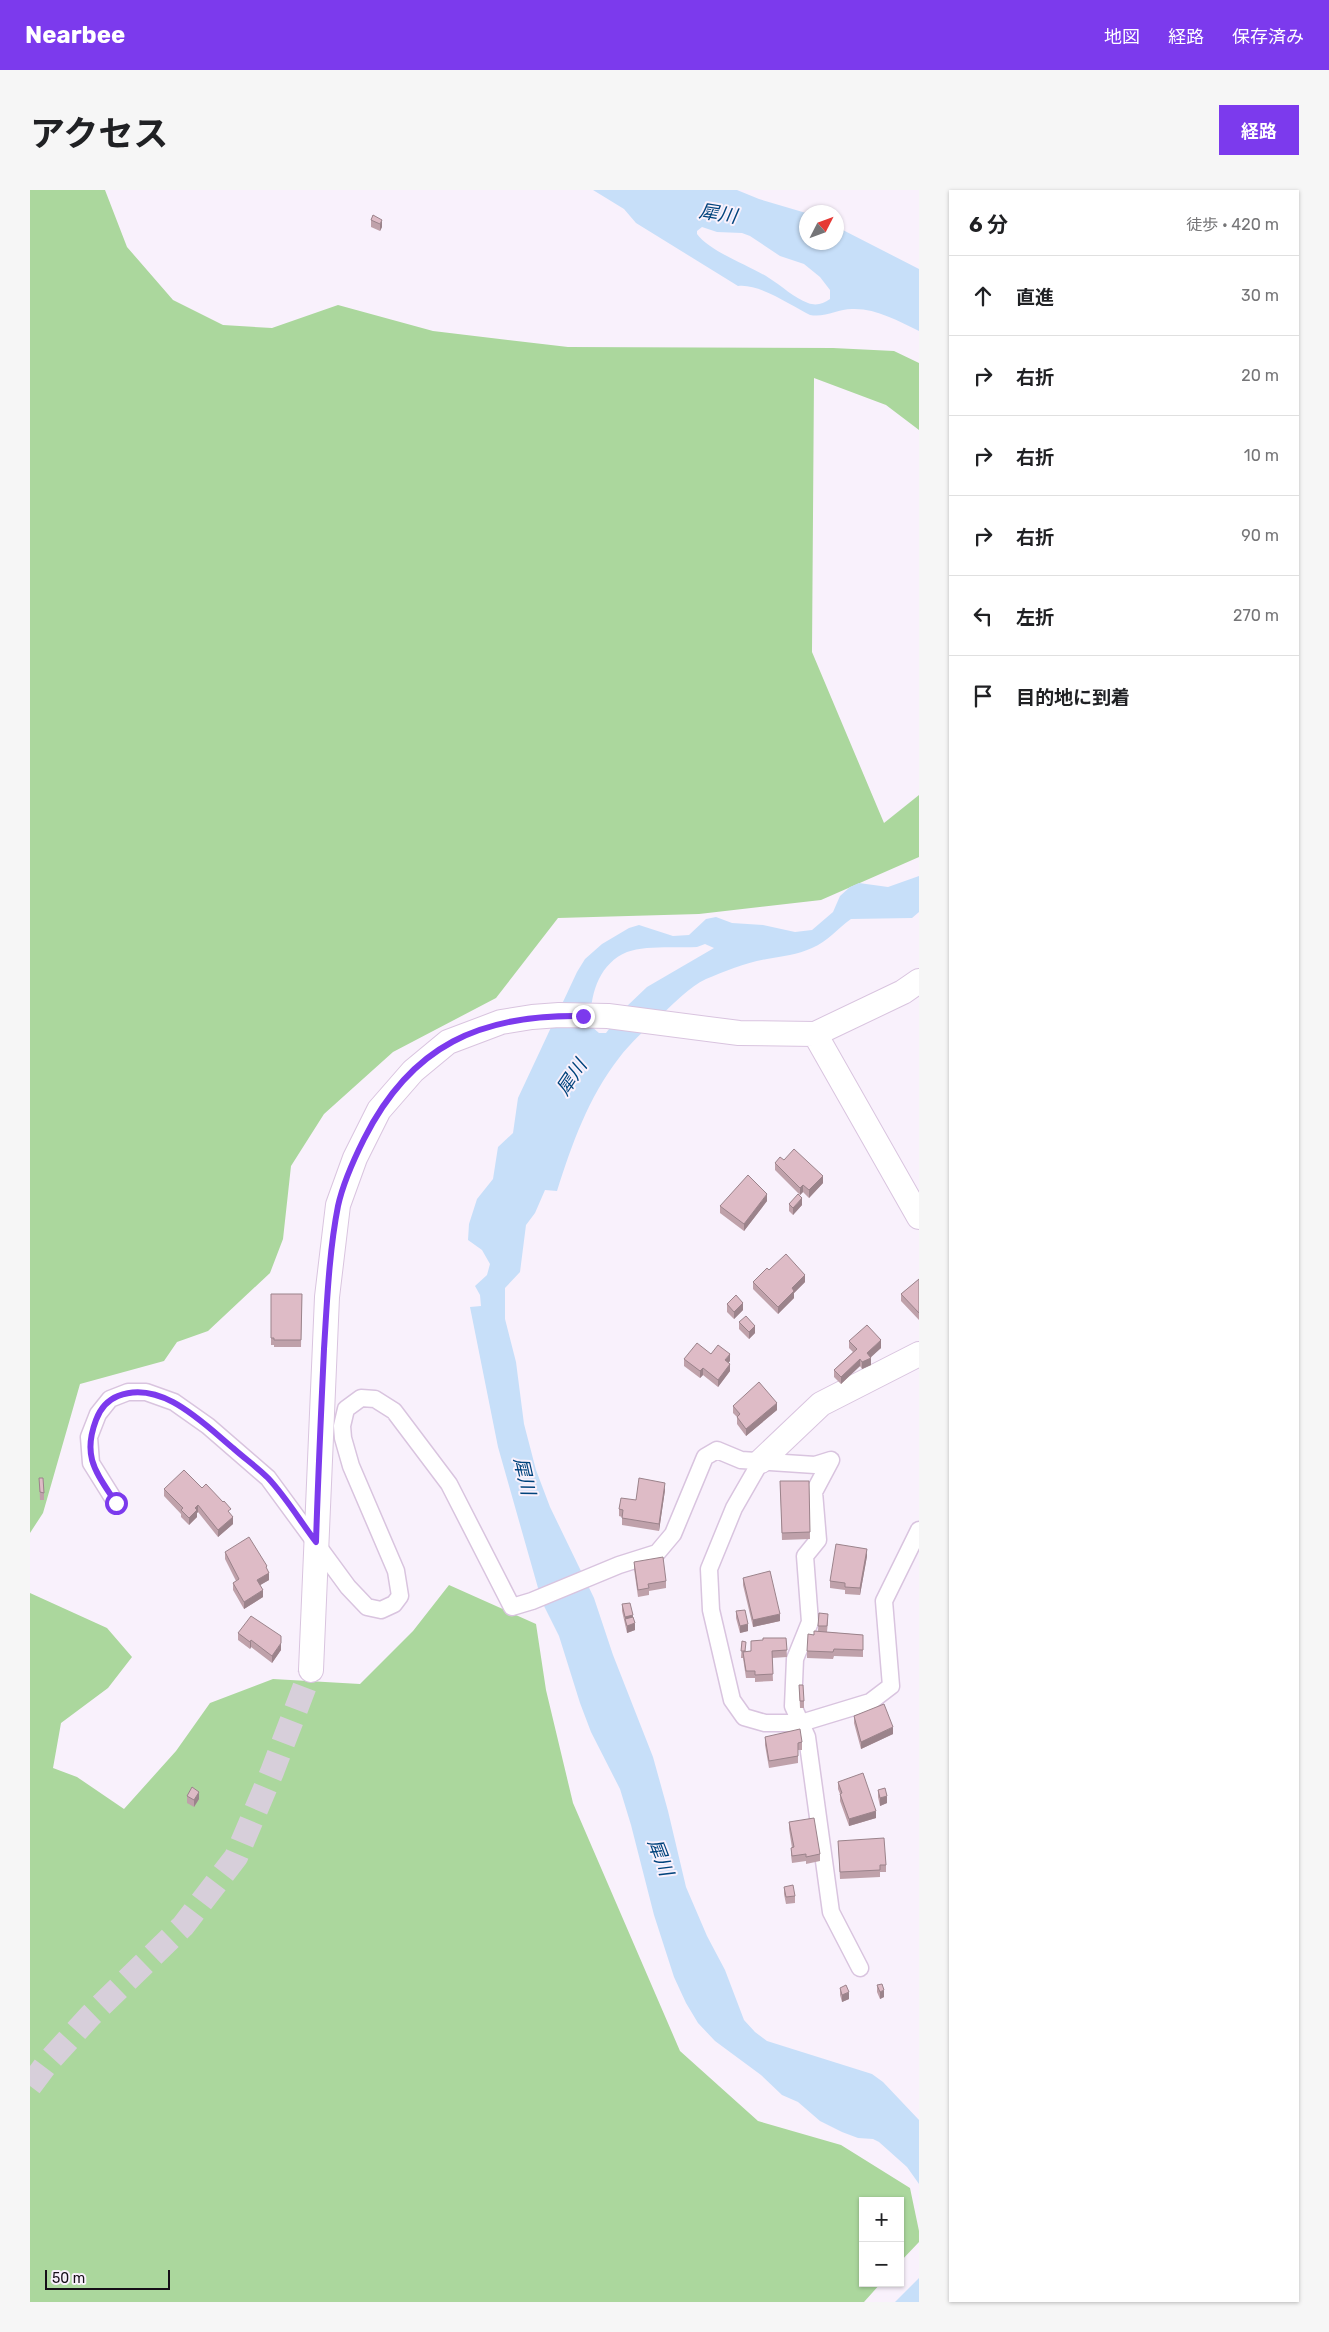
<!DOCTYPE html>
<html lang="ja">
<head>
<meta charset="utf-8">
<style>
  :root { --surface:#fff; --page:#f6f6f6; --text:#202124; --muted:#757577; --line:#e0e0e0; --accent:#7c3aed }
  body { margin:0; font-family:Rubik,"Noto Sans JP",sans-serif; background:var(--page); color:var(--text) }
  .controls { position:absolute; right:15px; bottom:15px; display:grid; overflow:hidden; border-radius:0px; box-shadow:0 1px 4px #0004 }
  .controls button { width:45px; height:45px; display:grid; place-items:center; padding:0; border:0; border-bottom:1px solid var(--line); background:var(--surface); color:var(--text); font:25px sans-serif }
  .compass { position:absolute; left:769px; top:15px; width:45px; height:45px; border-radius:50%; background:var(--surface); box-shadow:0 1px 4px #0004; rotate:48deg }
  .scale { position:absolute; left:15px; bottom:12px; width:125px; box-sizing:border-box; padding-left:5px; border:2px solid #160f18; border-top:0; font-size:14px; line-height:18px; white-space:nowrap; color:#160f18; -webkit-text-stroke:4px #f9f1fc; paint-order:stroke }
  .stop { position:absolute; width:15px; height:15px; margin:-11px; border:4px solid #7c3aed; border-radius:50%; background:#fff }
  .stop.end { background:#7c3aed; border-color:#fff; box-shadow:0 1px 5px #0008 }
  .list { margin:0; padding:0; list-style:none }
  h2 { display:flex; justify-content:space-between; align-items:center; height:65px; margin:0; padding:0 20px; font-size:21px }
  h2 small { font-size:16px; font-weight:400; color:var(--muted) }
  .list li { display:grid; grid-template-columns:32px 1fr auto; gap:15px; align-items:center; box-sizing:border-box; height:80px; padding:0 20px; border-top:1px solid var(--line) }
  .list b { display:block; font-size:19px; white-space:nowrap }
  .list em { font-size:16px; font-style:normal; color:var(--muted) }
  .icon { flex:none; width:28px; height:28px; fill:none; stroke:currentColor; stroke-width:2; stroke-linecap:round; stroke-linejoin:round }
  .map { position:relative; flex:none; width:889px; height:2112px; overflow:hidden; border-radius:0px }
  header { display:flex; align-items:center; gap:30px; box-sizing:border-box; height:70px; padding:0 25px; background:var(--accent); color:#fff }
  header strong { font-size:24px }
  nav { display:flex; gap:28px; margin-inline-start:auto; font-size:18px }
  .intro { display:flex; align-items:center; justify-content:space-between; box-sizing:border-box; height:120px; padding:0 30px }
  h1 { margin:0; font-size:35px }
  .button { padding:12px 22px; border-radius:0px; background:var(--accent); color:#fff; font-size:18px; font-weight:700 }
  main { display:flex; gap:30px; padding:0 30px }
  aside { flex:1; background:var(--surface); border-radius:0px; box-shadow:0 1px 4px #0004 }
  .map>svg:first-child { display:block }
</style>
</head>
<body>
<header>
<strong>Nearbee</strong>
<nav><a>地図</a><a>経路</a><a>保存済み</a></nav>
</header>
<div class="intro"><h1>アクセス</h1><a class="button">経路</a></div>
<main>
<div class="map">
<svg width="889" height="2112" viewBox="0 0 889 2112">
  <rect width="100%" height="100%" fill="#f9f1fc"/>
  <!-- green -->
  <path fill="#abd79d" d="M 0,0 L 75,0 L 97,57 L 143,110 L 193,135 L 242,138 L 308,115 L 403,141 L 538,157 L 803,158 L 864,161 L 889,173 L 889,240 L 856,215 L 784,188 L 782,462 L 854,633 L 889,605 L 889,667 L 791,710 L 669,724 L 528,728 L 466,808 L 363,862 L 294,924 L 261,976 L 253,1049 L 240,1083 L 178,1141 L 147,1152 L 134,1171 L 50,1194 L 13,1323 L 0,1343 Z
    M 419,1395 L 506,1434 L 516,1500 L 543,1613 L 650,1861 L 728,1931 L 811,1955 L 880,1998 L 889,2041 L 889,2052 L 870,2072 L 870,2011 L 833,2011 L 833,2093 L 851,2093 L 834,2112 L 0,2112 L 0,1403 L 77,1438 L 102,1467 L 78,1498 L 31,1533 L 23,1578 L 47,1587 L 94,1619 L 146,1561 L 180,1513 L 243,1489 L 330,1494 L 383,1441 Z"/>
  <!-- water -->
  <path fill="#c7dff9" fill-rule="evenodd" d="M 563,0 L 707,0 L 729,9 L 776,23 L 776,52 L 806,52 L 807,37 L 889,79 L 889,141 C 868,131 846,118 822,119 C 808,119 795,128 780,125 C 762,116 729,93 708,96 L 606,33 L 594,19 ZM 672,37 L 687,42 L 712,43 L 720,46 L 750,66 L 774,74 L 790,87 L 800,100 L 800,109 C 793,114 786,116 778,113 C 764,108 752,96 739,88 C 719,75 680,62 667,44 L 667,41 Z
    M 889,686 L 889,722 L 882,728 L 821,729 C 807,739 798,751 782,758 C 767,765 753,766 737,769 C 717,772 695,781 676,789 C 659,797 646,812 632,824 C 617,838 601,852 589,868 C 558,908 542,954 527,1001 L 515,1000 L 505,1023 L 496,1035 L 490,1082 L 475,1098 L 475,1129 L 486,1172 L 494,1234 L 506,1280 L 520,1317 L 564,1408 L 583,1465 L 623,1567 L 638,1621 L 656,1697 L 677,1746 L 695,1780 L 714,1830 L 725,1842 L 737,1851 L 842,1884 L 853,1892 L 889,1930 L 889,1994 L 877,1977 L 849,1952 L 843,1949 L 828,1948 L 812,1942 L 790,1931 L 768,1912 L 752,1905 L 731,1885 L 685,1851 L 668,1833 L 656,1813 L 644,1787 L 624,1725 L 601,1635 L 590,1599 L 561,1542 L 550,1513 L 529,1446 L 512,1412 L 468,1257 L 440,1117 L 451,1116 L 450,1105 L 445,1096 L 457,1085 L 460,1074 L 452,1060 L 438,1050 L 439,1034 L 447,1009 L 463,989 L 468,957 L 483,943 L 488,908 L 547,782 L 555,769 L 572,754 L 599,738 L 609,735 L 643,746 L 659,745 L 676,729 L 686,727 L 702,733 L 733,735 L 765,742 L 782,740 L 803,722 L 810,706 L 820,697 L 829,693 L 858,697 ZM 675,754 L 684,758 L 617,797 L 595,818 L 576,843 L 569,843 L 561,836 C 559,807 568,774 597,762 C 615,755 647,758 667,757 Z
    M 889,2088 L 889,2112 L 865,2112 Z"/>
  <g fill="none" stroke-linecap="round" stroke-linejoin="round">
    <!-- secondary-tunnel -->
    <path stroke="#d7cfda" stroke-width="24" stroke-dasharray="24 12" stroke-linecap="butt" d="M 0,1896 L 18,1872 L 60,1826 L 153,1736 L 206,1667 L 242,1582 L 281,1480"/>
    <!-- street casing -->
    <g stroke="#d9c4df" stroke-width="19">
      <path id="street" d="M 731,1271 L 704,1318 L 679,1379 L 681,1420 L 702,1510 L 714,1527 L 735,1533 L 771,1533 L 840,1512 L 861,1496 L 854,1411 L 889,1340
        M 86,1313 L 61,1273 L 59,1247 L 68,1224 L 80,1209 L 98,1202 L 116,1202 L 144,1212 L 178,1236 L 238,1288 L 318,1397 L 337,1417 L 351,1420 L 364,1414 L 370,1406 L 366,1381 L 321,1276 L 313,1248 L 312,1236 L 316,1219 L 331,1208 L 345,1209 L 364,1221 L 419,1294 L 482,1417 L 502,1411 L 589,1375 L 627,1363 L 643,1344 L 675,1267 L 687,1260 L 711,1270 L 785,1275 L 801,1270 L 784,1302 L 788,1350 L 775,1366 L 780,1432 L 765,1469 L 763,1516 L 777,1547 L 801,1722 L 830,1778"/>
    </g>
    <!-- secondary casing -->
    <g stroke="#d9c4df" stroke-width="26">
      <path id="secondary" d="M 785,844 L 889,1027
        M 731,1271 L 791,1214 L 889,1164
        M 281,1480 L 297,1107 L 308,1015 L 325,968 L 349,920 L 383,881 L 418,852 L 471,832 L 502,827 L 529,825 L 578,826 L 709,843 L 785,844 L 873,802 L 889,791"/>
    </g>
    <!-- street -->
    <use href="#street" stroke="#fff" stroke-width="16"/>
    <!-- secondary -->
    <use href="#secondary" stroke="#fff" stroke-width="24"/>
  </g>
  <!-- wall -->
  <path fill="#bfa1aa" d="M 343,25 L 352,37 L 350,41 L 341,37 L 341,30 Z
    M 754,970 L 793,993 L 779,1008 L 773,1002 L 770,1005 L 745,980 L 745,973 Z
    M 737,1011 L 714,1041 L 690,1023 L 690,1016 Z
    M 759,1014 L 772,1015 L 763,1025 L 759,1021 Z
    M 739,1080 L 775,1092 L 764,1103 L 764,1108 L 748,1124 L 723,1099 L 723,1092 Z
    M 889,1089 L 889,1130 L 871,1111 L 871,1104 Z
    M 241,1104 L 272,1104 L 271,1157 L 244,1157 L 244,1155 L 241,1155 Z
    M 697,1114 L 713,1120 L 704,1129 L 697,1122 Z
    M 709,1132 L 725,1143 L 719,1149 L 709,1139 Z
    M 819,1151 L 851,1158 L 840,1167 L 841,1175 L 832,1179 L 830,1176 L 811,1194 L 804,1187 L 804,1180 L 823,1162 L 819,1158 Z
    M 681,1164 L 700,1171 L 698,1173 L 700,1181 L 688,1197 L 673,1185 L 670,1188 L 654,1176 L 654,1169 Z
    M 703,1216 L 747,1220 L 716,1246 L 707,1234 L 707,1227 L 703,1223 Z
    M 9,1288 L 14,1303 L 14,1310 L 10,1310 Z
    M 750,1291 L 779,1291 L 780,1349 L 752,1350 Z
    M 172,1298 L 201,1325 L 203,1334 L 188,1347 L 168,1322 L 167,1323 L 167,1327 L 159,1335 L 151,1327 L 151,1324 L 134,1306 L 134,1299 Z
    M 635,1300 L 629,1341 L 592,1335 L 592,1327 L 589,1326 L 589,1319 L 606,1310 Z
    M 195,1362 L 237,1380 L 239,1390 L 230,1395 L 233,1407 L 214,1419 L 203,1400 L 203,1393 L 206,1391 L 195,1369 Z
    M 837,1366 L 830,1405 L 815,1404 L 815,1400 L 800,1398 L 800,1391 Z
    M 604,1372 L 636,1391 L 636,1398 L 619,1401 L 619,1405 L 608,1407 L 604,1379 Z
    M 713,1388 L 750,1431 L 723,1437 L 713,1395 Z
    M 592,1414 L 603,1427 L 605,1440 L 597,1443 L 592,1421 Z
    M 706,1421 L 718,1441 L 710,1443 L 706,1428 Z
    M 789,1423 L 798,1431 L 797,1442 L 833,1445 L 833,1467 L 804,1466 L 803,1469 L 777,1468 L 777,1461 L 784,1445 L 788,1441 Z
    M 208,1443 L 251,1460 L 242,1473 L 221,1457 L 220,1459 L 208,1450 Z
    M 756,1448 L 757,1467 L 742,1468 L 743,1491 L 725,1492 L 725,1488 L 716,1488 L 713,1468 L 711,1468 L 712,1451 L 716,1462 L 721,1461 L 733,1450 Z
    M 769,1495 L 774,1511 L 774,1518 L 770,1518 Z
    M 824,1526 L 863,1544 L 831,1559 L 824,1533 Z
    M 735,1547 L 772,1552 L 772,1560 L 768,1560 L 768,1573 L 739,1578 L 735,1555 Z
    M 808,1592 L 846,1628 L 819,1636 L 810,1611 L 810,1604 L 808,1599 Z
    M 848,1600 L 857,1613 L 850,1616 L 848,1607 Z
    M 157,1606 L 169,1609 L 164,1617 L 157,1613 Z
    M 759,1632 L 790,1664 L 790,1671 L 776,1674 L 776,1671 L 762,1673 L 761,1665 L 761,1658 L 762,1658 L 759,1639 Z
    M 808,1651 L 856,1675 L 856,1682 L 850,1682 L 850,1687 L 810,1689 Z
    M 754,1697 L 765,1706 L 765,1713 L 756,1714 L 754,1704 Z
    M 847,1795 L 854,1807 L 850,1809 L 847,1802 Z
    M 810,1798 L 819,1809 L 812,1812 L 810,1805 Z"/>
  <!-- shaded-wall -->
  <path fill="#9b838b" d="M 352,30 L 352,37 L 350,41 L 350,34 Z
    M 793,986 L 793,993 L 779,1008 L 779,1000 Z
    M 773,995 L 773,1002 L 770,1005 L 770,998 Z
    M 737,1004 L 737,1011 L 714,1041 L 714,1034 Z
    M 772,1008 L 772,1015 L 763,1025 L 763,1018 Z
    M 775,1085 L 775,1092 L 764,1103 L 764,1108 L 748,1124 L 748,1117 L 762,1098 Z
    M 713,1113 L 713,1120 L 704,1129 L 704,1122 Z
    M 725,1136 L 725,1143 L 719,1149 L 719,1142 Z
    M 851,1150 L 851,1158 L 838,1170 L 841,1168 L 841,1175 L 832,1179 L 832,1172 L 837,1163 Z
    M 700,1164 L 700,1171 L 695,1177 L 695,1170 Z
    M 830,1169 L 830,1176 L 811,1194 L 811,1187 Z
    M 700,1174 L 700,1181 L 688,1197 L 688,1190 Z
    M 673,1178 L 673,1185 L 670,1188 L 670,1181 Z
    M 747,1213 L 747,1220 L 716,1246 L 716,1239 Z
    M 635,1293 L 635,1300 L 629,1341 L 629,1334 Z
    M 168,1315 L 168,1322 L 167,1323 L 167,1327 L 159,1335 L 159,1328 L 165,1318 Z
    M 203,1327 L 203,1334 L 188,1347 L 188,1340 Z
    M 837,1359 L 837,1366 L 830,1405 L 830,1398 Z
    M 239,1383 L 239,1390 L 227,1397 L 227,1390 Z
    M 233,1400 L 233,1407 L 214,1419 L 214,1412 Z
    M 750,1424 L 750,1431 L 723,1437 L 723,1430 Z
    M 603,1425 L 603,1432 L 595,1429 L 595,1434 L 595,1427 Z
    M 605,1433 L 605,1440 L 597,1443 L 597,1436 Z
    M 718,1434 L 718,1441 L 710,1443 L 710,1436 Z
    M 221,1450 L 221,1457 L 220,1459 L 220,1452 Z
    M 251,1453 L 251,1460 L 242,1473 L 242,1466 Z
    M 863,1537 L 863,1544 L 831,1559 L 831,1552 Z
    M 169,1602 L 169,1609 L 164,1617 L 164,1610 Z
    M 857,1606 L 857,1613 L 850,1616 L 850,1608 Z
    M 846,1621 L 846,1628 L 819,1636 L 819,1629 Z
    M 854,1800 L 854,1807 L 850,1809 L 850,1802 Z
    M 819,1802 L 819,1809 L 812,1812 L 812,1805 Z"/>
  <!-- building -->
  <path fill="#debbc6" stroke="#9b838b" d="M 343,25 L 352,30 L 350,34 L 341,30 Z
    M 764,959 L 793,986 L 779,1000 L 773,995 L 770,998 L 745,973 L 750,967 L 754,970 Z
    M 718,985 L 737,1004 L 714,1034 L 690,1016 Z
    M 768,1004 L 772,1008 L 763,1018 L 759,1014 Z
    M 756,1064 L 775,1085 L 762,1098 L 764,1101 L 748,1117 L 723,1092 L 737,1078 L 739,1080 Z
    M 889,1089 L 889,1123 L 871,1104 Z
    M 241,1104 L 272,1104 L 271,1150 L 244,1150 L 244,1148 L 241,1148 Z
    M 706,1105 L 713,1113 L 704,1122 L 697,1114 Z
    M 716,1126 L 725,1136 L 719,1142 L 709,1132 Z
    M 837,1135 L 851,1150 L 837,1163 L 841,1168 L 832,1172 L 830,1169 L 811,1187 L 804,1180 L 827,1159 L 819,1151 Z
    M 667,1153 L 681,1164 L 688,1155 L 700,1164 L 695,1170 L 700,1174 L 688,1190 L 673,1178 L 670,1181 L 654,1169 Z
    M 729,1192 L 747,1213 L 716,1239 L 707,1227 L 710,1224 L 703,1216 Z
    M 154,1280 L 172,1298 L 176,1294 L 193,1312 L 194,1311 L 201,1319 L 198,1321 L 203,1327 L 188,1340 L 168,1315 L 165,1318 L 167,1320 L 159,1328 L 151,1320 L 153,1318 L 134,1299 Z
    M 9,1288 L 13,1288 L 14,1303 L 10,1302 Z
    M 609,1288 L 635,1293 L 629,1334 L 592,1328 L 593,1320 L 589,1319 L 591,1308 L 606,1310 Z
    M 750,1291 L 779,1291 L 780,1342 L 752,1343 Z
    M 219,1347 L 237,1376 L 236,1377 L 239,1383 L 227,1390 L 233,1400 L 214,1412 L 203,1393 L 209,1389 L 195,1362 Z
    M 806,1354 L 837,1359 L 830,1398 L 815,1397 L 815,1393 L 800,1391 Z
    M 633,1367 L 636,1391 L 618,1394 L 619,1398 L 608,1400 L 604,1372 Z
    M 740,1381 L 750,1424 L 723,1430 L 713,1388 Z
    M 600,1413 L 603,1425 L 595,1427 L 592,1414 Z
    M 715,1420 L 718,1434 L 710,1436 L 706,1421 Z
    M 789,1423 L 798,1424 L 797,1436 L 788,1436 Z
    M 221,1426 L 251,1446 L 251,1453 L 242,1466 L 221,1450 L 220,1452 L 208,1443 Z
    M 603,1427 L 605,1433 L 597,1436 L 595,1429 Z
    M 784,1441 L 833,1445 L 833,1460 L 804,1459 L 803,1462 L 777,1461 L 778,1444 L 784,1445 Z
    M 733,1448 L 756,1448 L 757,1460 L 742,1461 L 743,1484 L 725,1485 L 725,1481 L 716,1481 L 713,1462 L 721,1461 L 721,1451 L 733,1450 Z
    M 712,1451 L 716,1452 L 715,1461 L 711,1461 Z
    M 769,1495 L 773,1495 L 774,1511 L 770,1511 Z
    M 854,1514 L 863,1537 L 831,1552 L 824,1526 Z
    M 770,1539 L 772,1552 L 768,1553 L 768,1566 L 739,1571 L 735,1547 Z
    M 833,1583 L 846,1621 L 819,1629 L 810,1604 L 812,1603 L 808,1592 Z
    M 162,1597 L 169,1602 L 164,1610 L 157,1606 Z
    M 855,1598 L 857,1606 L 850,1608 L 848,1600 Z
    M 784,1628 L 790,1664 L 776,1667 L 776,1664 L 762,1666 L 761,1658 L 764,1657 L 759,1632 Z
    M 854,1648 L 856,1675 L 850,1675 L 850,1680 L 810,1682 L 808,1651 Z
    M 763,1695 L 765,1706 L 756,1707 L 754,1697 Z
    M 852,1794 L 854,1800 L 850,1802 L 847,1795 Z
    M 816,1795 L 819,1802 L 812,1805 L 810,1798 Z"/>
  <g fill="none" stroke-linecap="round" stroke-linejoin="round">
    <!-- route -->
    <path stroke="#7c3aed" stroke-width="6" d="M 86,1313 C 66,1282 52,1267 66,1230 C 70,1219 78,1210 88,1206 C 131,1189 173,1233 203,1258 C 214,1268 227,1277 238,1288 C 256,1307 270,1331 286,1352 C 288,1287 291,1223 294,1159 C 297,1112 299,1062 308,1016 C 313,993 324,969 334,949 C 381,855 451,824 553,826"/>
  </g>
  <g text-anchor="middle" stroke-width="4" stroke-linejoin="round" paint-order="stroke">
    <!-- water labels -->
    <g font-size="19" font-style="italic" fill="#00437c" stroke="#f9f1fc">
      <text transform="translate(688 23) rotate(9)" y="7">犀川</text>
      <text transform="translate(541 887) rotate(-56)" y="7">犀川</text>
      <text transform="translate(495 1286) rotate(77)" y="7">犀川</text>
      <text transform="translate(631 1667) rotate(69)" y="7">犀川</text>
    </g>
  </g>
</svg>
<div class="controls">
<button>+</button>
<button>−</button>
</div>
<svg class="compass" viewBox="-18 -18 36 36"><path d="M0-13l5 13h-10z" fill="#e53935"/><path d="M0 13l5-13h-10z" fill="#757577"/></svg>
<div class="scale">50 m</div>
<div class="stop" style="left:86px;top:1313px"></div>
<div class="stop end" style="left:553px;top:826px"></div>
</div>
<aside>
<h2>6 分<small>徒歩 · 420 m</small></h2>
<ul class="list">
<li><svg class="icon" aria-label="ahead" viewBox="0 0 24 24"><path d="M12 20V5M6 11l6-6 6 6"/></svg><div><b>直進</b></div><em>30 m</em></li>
<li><svg class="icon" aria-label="right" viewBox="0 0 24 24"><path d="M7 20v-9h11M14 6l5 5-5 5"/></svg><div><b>右折</b></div><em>20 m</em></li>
<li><svg class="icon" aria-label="right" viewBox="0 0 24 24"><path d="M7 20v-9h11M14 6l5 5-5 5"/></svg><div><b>右折</b></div><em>10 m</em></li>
<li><svg class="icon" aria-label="right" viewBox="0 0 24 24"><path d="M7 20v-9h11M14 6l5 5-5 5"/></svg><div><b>右折</b></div><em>90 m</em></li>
<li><svg class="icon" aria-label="left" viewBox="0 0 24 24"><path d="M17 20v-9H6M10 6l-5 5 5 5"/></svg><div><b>左折</b></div><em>270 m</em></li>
<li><svg class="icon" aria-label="arrive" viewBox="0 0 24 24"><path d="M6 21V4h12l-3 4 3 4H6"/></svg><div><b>目的地に到着</b></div></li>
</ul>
</aside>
</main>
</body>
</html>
